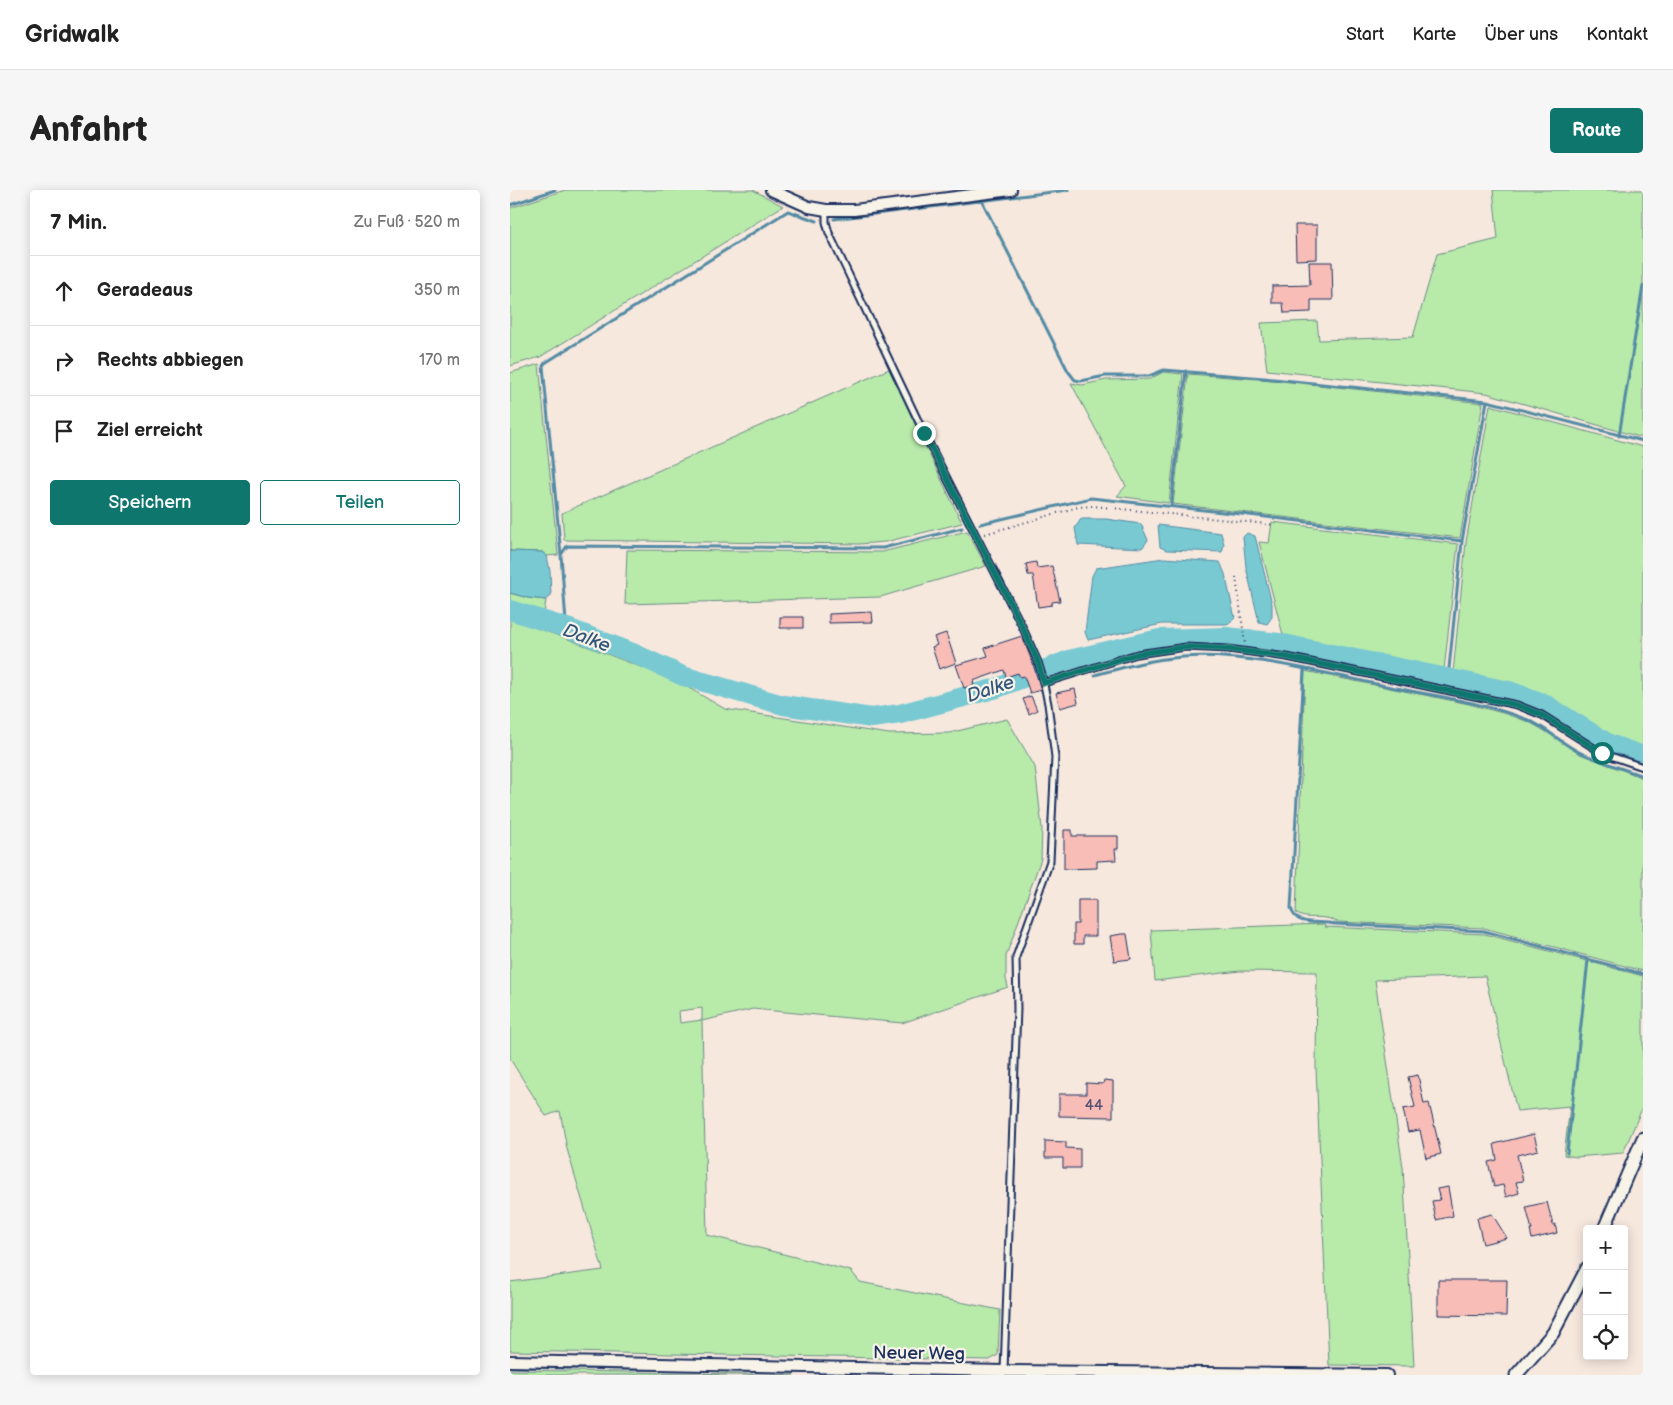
<!DOCTYPE html>
<html lang="de">
<head>
<meta charset="utf-8">
<style>
  :root { --surface:#fff; --page:#f6f6f6; --text:#222; --muted:#767676; --line:#e0e0e0; --accent:#0f766e }
  body { margin:0; font-family:"Balsamiq Sans",sans-serif; background:var(--page); color:var(--text) }
  .controls { position:absolute; right:15px; bottom:15px; display:grid; overflow:hidden; border-radius:5px; box-shadow:0 2px 12px #0003 }
  .controls button { width:45px; height:45px; display:grid; place-items:center; padding:0; border:0; border-bottom:1px solid var(--line); background:var(--surface); color:var(--text); font:25px sans-serif }
  .stop { position:absolute; width:15px; height:15px; margin:-11px; border:4px solid #0f766e; border-radius:50%; background:#fff }
  .stop.end { background:#0f766e; border-color:#fff; box-shadow:0 1px 5px #0008 }
  .list { margin:0; padding:0; list-style:none }
  h2 { display:flex; justify-content:space-between; align-items:center; height:65px; margin:0; padding:0 20px; font-size:21px }
  h2 small { font-size:16px; font-weight:400; color:var(--muted) }
  .list li { display:grid; grid-template-columns:32px 1fr auto; gap:15px; align-items:center; box-sizing:border-box; height:70px; padding:0 20px; border-top:1px solid var(--line) }
  .list b { display:block; font-size:19px; white-space:nowrap }
  .list em { font-size:16px; font-style:normal; color:var(--muted) }
  .actions { display:flex; gap:10px; padding:15px 20px }
  .actions a { flex:1; padding:11px 0; border:1px solid var(--accent); border-radius:5px; text-align:center; font-size:18px; color:var(--accent) }
  .actions .main { background:var(--accent); color:#fff }
  .icon { flex:none; width:28px; height:28px; fill:none; stroke:currentColor; stroke-width:2; stroke-linecap:round; stroke-linejoin:round }
  .map { position:relative; flex:none; width:1133px; height:1185px; overflow:hidden; border-radius:5px }
  header { display:flex; align-items:center; gap:30px; box-sizing:border-box; height:70px; padding:0 25px; background:var(--surface); border-bottom:1px solid var(--line) }
  header strong { font-size:24px }
  nav { display:flex; gap:28px; margin-inline-start:auto; font-size:18px }
  .intro { display:flex; align-items:center; justify-content:space-between; box-sizing:border-box; height:120px; padding:0 30px }
  h1 { margin:0; font-size:35px }
  .button { padding:12px 22px; border-radius:5px; background:var(--accent); color:#fff; font-size:18px; font-weight:700 }
  main { display:flex; gap:30px; padding:0 30px }
  aside { flex:1; background:var(--surface); border-radius:5px; box-shadow:0 2px 12px #0003 }
  .map>svg:first-child { display:block }
</style>
</head>
<body>
<header>
<strong>Gridwalk</strong>
<nav><a>Start</a><a>Karte</a><a>Über uns</a><a>Kontakt</a></nav>
</header>
<div class="intro"><h1>Anfahrt</h1><a class="button">Route</a></div>
<main>
<aside>
<h2>7 Min.<small>Zu Fuß · 520 m</small></h2>
<ul class="list">
<li><svg class="icon" aria-label="ahead" viewBox="0 0 24 24"><path d="M12 20V5M6 11l6-6 6 6"/></svg><div><b>Geradeaus</b></div><em>350 m</em></li>
<li><svg class="icon" aria-label="right" viewBox="0 0 24 24"><path d="M7 20v-9h11M14 6l5 5-5 5"/></svg><div><b>Rechts abbiegen</b></div><em>170 m</em></li>
<li><svg class="icon" aria-label="arrive" viewBox="0 0 24 24"><path d="M6 21V4h12l-3 4 3 4H6"/></svg><div><b>Ziel erreicht</b></div></li>
</ul>
<div class="actions"><a class="main">Speichern</a><a>Teilen</a></div>
</aside>
<div class="map">
<svg width="1133" height="1185" viewBox="0 0 1133 1185">
  <rect width="100%" height="100%" fill="#f7e8de"/>
  <filter id="ink" filterUnits="userSpaceOnUse"><feTurbulence type="fractalNoise" baseFrequency=".02" numOctaves="2"/><feDisplacementMap in="SourceGraphic" scale="10" xChannelSelector="R" yChannelSelector="G"/><feConvolveMatrix kernelMatrix="1 2 1 2 8 2 1 2 1" color-interpolation-filters="sRGB"/></filter>
  <g filter="url(#ink)">
    <!-- green -->
    <path fill="#b8eaaa" stroke="#6a8c84" fill-rule="evenodd" d="M 55,0 L 243,0 L 273,16 L 30,167 L 0,176 L 0,18 Z
      M 983,0 L 1133,0 L 1133,248 L 976,203 L 757,180 L 751,133 L 807,131 L 809,150 L 903,147 L 927,64 L 988,49 Z
      M 29,174 L 48,365 L 37,366 L 32,362 L 0,361 L 0,183 Z
      M 379,179 L 452,333 L 375,352 L 349,354 L 54,350 L 52,323 Z
      M 653,182 L 673,184 L 659,313 L 607,306 L 616,296 L 561,193 L 572,195 L 596,190 L 640,189 Z
      M 678,184 L 762,190 L 973,213 L 950,348 L 663,314 Z
      M 980,215 L 1133,257 L 1133,557 L 1106,548 L 1037,506 L 1002,495 L 943,483 L 956,352 Z
      M 762,332 L 948,354 L 934,480 L 773,445 L 749,352 L 759,353 Z
      M 457,341 L 476,376 L 370,407 L 115,414 L 117,360 L 372,362 Z
      M 0,403 L 18,408 L 36,410 L 34,424 L 0,412 Z
      M 0,429 L 58,449 L 167,491 L 215,519 L 379,544 L 439,543 L 497,529 L 525,577 L 532,638 L 531,669 L 496,766 L 496,789 L 498,797 L 392,833 L 243,819 L 192,831 L 197,1045 L 341,1081 L 350,1092 L 490,1120 L 488,1165 L 480,1170 L 0,1161 L 0,1092 L 93,1080 L 57,959 L 50,921 L 36,926 L 0,869 ZM 192,818 L 192,830 L 170,833 L 169,821 Z
      M 795,481 L 959,514 L 996,524 L 1019,532 L 1037,542 L 1068,563 L 1133,588 L 1133,781 L 974,738 L 827,732 C 823,730 819,728 815,728 C 804,726 795,730 786,723 Z
      M 814,734 L 815,737 L 975,744 L 1133,786 L 1133,916 L 1113,963 L 1066,967 L 1054,965 L 1060,916 L 1007,921 L 975,786 L 865,790 L 893,977 L 904,1176 L 819,1175 L 806,878 L 807,782 L 730,781 L 645,791 L 641,740 Z
      M 0,1180 L 284,1185 L 0,1185 Z"/>
    <!-- water -->
    <path fill="#79c9d2" stroke="#538ba4" d="M 571,329 L 596,329 L 631,334 L 638,350 L 632,358 L 568,355 L 565,338 Z
      M 648,335 L 711,343 L 714,354 L 712,362 L 657,360 L 650,357 Z
      M 737,343 L 745,346 L 762,414 L 762,427 L 757,434 L 749,432 L 736,377 L 733,347 Z
      M 0,361 L 32,362 L 37,366 L 40,381 L 41,406 L 36,410 L 18,408 L 0,403 Z
      M 654,368 L 710,372 L 715,384 L 725,428 L 718,434 L 652,434 L 578,450 L 575,442 L 582,386 L 586,378 Z"/>
    <g fill="none" stroke-linecap="round" stroke-linejoin="round">
      <!-- stream -->
      <path stroke="#538ba4" stroke-width="3" d="M 472,11 L 558,181 L 565,190 L 571,191 L 595,186 L 639,186 L 654,180 L 754,188 L 977,211 L 1133,251
        M 0,15 L 45,0
        M 324,29 L 558,0
        M 1109,246 L 1133,96
        M 661,316 L 676,181
        M 470,334 L 581,308 L 731,324 L 952,351
        M 51,365 L 33,176 L 35,173 L 278,21 L 307,31
        M 53,437 L 56,432 L 51,365 L 57,356 L 373,358 L 452,338
        M 794,479 L 781,718 C 786,738 808,730 825,734 L 974,741 L 1133,784
        M 585,485 C 614,477 643,469 673,467 C 739,462 821,485 886,498 C 930,507 976,513 1018,530 C 1037,538 1051,553 1069,562 C 1090,572 1112,578 1133,586
        M 938,488 L 952,351 L 977,211
        M 1057,963 L 1078,770
        M 0,1177 L 407,1184"/>
      <!-- river -->
      <path stroke="#79c9d2" stroke-width="20" d="M 0,420 L 60,439 L 123,463 L 173,486 L 273,515 L 362,528 L 390,524 L 487,498 L 559,470 L 649,449 L 717,447 L 769,453 L 999,501 L 1033,513 L 1099,554 L 1133,566"/>
    </g>
    <!-- building -->
    <path fill="#f8bdb7" stroke="#1b2f5e" d="M 785,35 L 807,35 L 807,69 L 786,70 Z
      M 799,72 L 822,72 L 823,110 L 801,110 L 801,122 L 774,123 L 773,113 L 762,113 L 762,96 L 800,95 Z
      M 526,372 L 527,378 L 542,376 L 550,411 L 542,412 L 542,415 L 528,417 L 523,385 L 518,385 L 516,374 Z
      M 362,422 L 363,432 L 319,433 L 319,424 Z
      M 270,427 L 293,427 L 293,438 L 270,438 Z
      M 436,443 L 446,473 L 429,479 L 422,457 L 427,455 L 424,447 Z
      M 512,446 L 523,474 L 531,500 L 520,503 L 514,486 L 510,487 L 508,483 L 496,487 L 494,480 L 463,491 L 464,495 L 454,498 L 446,475 L 478,466 L 475,458 Z
      M 565,499 L 568,513 L 550,518 L 546,503 Z
      M 521,506 L 527,520 L 519,524 L 513,509 Z
      M 554,640 L 562,640 L 562,646 L 608,646 L 608,659 L 605,659 L 606,670 L 587,671 L 587,678 L 554,679 Z
      M 568,710 L 586,710 L 586,746 L 573,746 L 573,754 L 564,754 L 564,734 L 568,734 Z
      M 612,744 L 617,744 L 621,769 L 604,771 L 600,746 Z
      M 908,885 L 914,914 L 919,913 L 931,964 L 916,968 L 910,940 L 898,942 L 893,919 L 905,917 L 898,887 Z
      M 594,890 L 603,891 L 603,927 L 549,926 L 549,904 L 576,904 L 576,893 L 593,894 Z
      M 1024,944 L 1028,960 L 1007,965 L 1013,991 L 1006,992 L 1009,1003 L 996,1007 L 993,995 L 984,997 L 978,972 L 987,970 L 984,954 Z
      M 535,951 L 556,952 L 556,958 L 570,959 L 570,978 L 553,978 L 553,968 L 535,968 Z
      M 938,997 L 943,1026 L 926,1030 L 922,1011 L 930,1010 L 927,999 Z
      M 1037,1012 L 1043,1035 L 1045,1034 L 1047,1043 L 1022,1049 L 1020,1040 L 1022,1040 L 1016,1017 Z
      M 982,1024 L 997,1048 L 973,1054 L 967,1028 Z
      M 928,1090 L 997,1090 L 996,1126 L 928,1125 Z"/>
    <g fill="none" stroke-linecap="round" stroke-linejoin="round">
      <!-- service casing -->
      <g stroke="#1b2f5e" stroke-width="9">
        <path id="service" d="M 316,20 L 316,32 L 319,43 L 414,243 L 512,436 L 528,472 L 532,485 L 538,514 L 545,567 L 540,671 L 506,767 L 507,819 L 494,1181
          M 534,493 L 627,464 L 676,457 L 718,459 L 777,467 L 1007,515 L 1032,525 L 1092,563 L 1133,577"/>
      </g>
      <!-- minor casing -->
      <g stroke="#1b2f5e" stroke-width="14">
        <path id="minor" d="M 261,0 L 299,17 L 316,20 L 344,20 L 501,0
          M 0,1171 L 494,1181 L 877,1185"/>
      </g>
      <!-- tertiary casing -->
      <g stroke="#1b2f5e" stroke-width="15">
        <path id="tertiary" d="M 1094,1039 L 1133,948
          M 1006,1185 L 1043,1143 L 1077,1078"/>
      </g>
      <!-- path -->
      <path stroke="#1b2f5e" stroke-width="2" stroke-dasharray="1 4" stroke-linecap="butt" d="M 475,344 L 568,317 L 583,316 L 766,335
        M 726,387 L 735,454"/>
      <!-- service -->
      <use href="#service" stroke="#f7f3e8" stroke-width="5"/>
      <!-- minor -->
      <use href="#minor" stroke="#f7f3e8" stroke-width="10"/>
      <!-- tertiary -->
      <use href="#tertiary" stroke="#f7f3e8" stroke-width="11"/>
    </g>
  </g>
  <g fill="none" stroke-linecap="round" stroke-linejoin="round" filter="url(#ink)">
    <!-- route -->
    <path stroke="#0f766e" stroke-width="6" d="M 414,243 L 512,436 L 528,472 L 534,493 L 627,464 L 676,457 L 718,459 L 777,467 L 1007,515 L 1032,525 L 1092,563"/>
  </g>
  <g text-anchor="middle" stroke-width="4.5" stroke-linejoin="round" paint-order="stroke">
    <!-- number labels -->
    <g font-size="15" fill="#525274">
      <text x="584" y="920">44</text>
    </g>
    <!-- street labels -->
    <g font-size="18" fill="#1b2f5e" stroke="#f7f3e8">
      <text transform="translate(409 1163) rotate(1)" y="6">Neuer Weg</text>
    </g>
    <!-- water labels -->
    <g font-size="19" font-style="italic" fill="#32567b" stroke="#f7f3e8">
      <text transform="translate(77 447) rotate(21)" y="7">Dalke</text>
      <text transform="translate(480 498) rotate(-18)" y="7">Dalke</text>
    </g>
  </g>
</svg>
<div class="controls">
<button>+</button>
<button>−</button>
<button><svg class="icon" aria-label="locate" viewBox="0 0 24 24"><circle cx="12" cy="12" r="6"/><path d="M12 2v4M12 18v4M2 12h4M18 12h4"/></svg></button>
</div>
<div class="stop" style="left:1092px;top:563px"></div>
<div class="stop end" style="left:414px;top:243px"></div>
</div>
</main>
</body>
</html>
